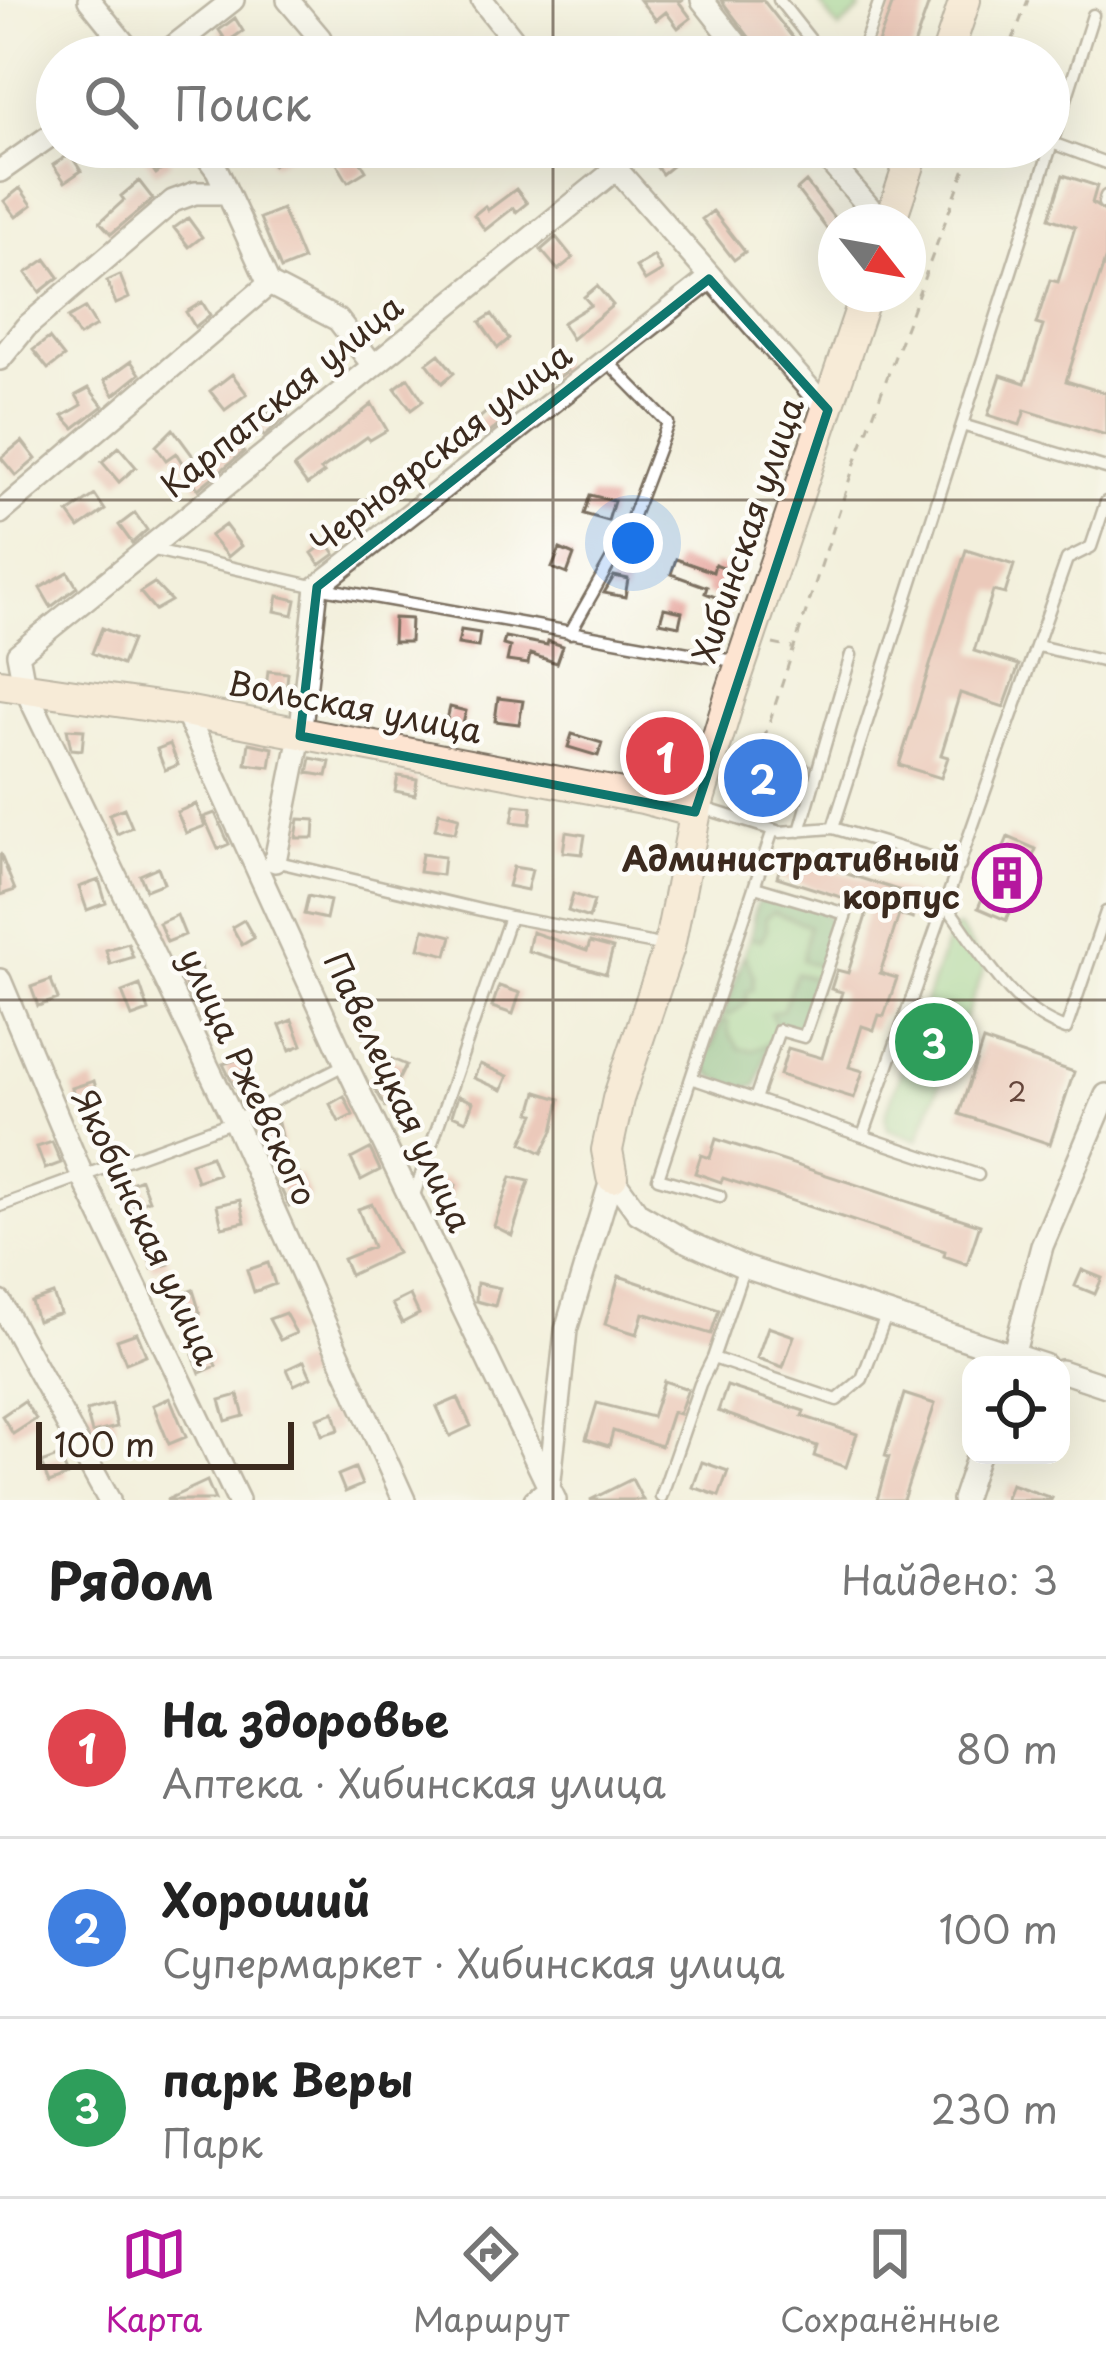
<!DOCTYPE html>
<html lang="ru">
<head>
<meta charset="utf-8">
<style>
  :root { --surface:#fff; --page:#f2f2f2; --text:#222; --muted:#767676; --line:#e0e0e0; --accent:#b5179e }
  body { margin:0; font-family:"Playpen Sans",sans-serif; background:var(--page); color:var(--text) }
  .controls { position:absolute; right:36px; bottom:36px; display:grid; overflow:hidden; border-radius:24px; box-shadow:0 12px 48px #0002 }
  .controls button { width:108px; height:108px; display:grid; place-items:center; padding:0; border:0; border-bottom:3px solid var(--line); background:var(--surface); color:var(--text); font:60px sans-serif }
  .compass { position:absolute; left:818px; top:204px; width:108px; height:108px; border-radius:50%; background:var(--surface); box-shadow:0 12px 48px #0002; rotate:121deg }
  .scale { position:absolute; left:36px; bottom:30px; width:258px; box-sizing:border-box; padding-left:12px; border:6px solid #3b2a1e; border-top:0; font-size:33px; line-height:42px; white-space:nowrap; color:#3b2a1e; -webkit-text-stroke:9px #fdfcf7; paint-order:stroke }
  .you { position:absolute; left:633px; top:543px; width:42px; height:42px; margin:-30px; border:9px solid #fff; border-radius:50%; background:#1a73e8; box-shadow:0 0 0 18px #1a73e833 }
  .badge { display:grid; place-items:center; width:78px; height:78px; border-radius:50%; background:var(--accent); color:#fff; font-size:39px; font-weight:700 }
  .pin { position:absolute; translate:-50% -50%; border:6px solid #fff; box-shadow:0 3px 12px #0006 }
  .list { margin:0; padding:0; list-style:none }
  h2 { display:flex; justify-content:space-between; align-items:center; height:156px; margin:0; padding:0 48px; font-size:51px }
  h2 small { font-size:39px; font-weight:400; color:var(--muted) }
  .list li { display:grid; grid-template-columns:78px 1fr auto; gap:36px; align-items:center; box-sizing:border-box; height:180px; padding:0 48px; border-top:3px solid var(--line) }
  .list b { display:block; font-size:45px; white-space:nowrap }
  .list p { margin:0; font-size:39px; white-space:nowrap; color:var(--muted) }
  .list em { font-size:39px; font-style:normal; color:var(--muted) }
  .icon { flex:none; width:66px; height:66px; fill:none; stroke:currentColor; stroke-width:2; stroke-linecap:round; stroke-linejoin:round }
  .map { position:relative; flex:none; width:1106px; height:1500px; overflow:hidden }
  .search { position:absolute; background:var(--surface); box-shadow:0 12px 48px #0002; left:36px; right:36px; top:36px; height:132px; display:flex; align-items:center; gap:30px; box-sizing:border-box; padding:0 42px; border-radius:66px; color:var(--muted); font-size:45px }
  .sheet { height:696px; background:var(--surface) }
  nav { display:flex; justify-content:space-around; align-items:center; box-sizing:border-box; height:168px; border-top:3px solid var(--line); background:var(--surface); font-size:33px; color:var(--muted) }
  nav a { display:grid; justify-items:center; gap:6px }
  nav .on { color:var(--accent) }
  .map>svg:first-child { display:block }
</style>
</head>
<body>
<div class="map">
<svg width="1106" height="1500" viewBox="0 0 1106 1500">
  <rect width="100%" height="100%" fill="#fdfcf7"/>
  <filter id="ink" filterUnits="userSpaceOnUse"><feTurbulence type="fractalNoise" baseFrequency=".00833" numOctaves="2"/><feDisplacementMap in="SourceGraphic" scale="24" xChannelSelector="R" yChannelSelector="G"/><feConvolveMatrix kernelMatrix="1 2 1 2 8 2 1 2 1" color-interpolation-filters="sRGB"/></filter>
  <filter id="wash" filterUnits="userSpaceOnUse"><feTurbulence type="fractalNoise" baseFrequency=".004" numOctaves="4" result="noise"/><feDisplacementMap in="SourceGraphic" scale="48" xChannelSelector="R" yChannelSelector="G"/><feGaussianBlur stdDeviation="2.7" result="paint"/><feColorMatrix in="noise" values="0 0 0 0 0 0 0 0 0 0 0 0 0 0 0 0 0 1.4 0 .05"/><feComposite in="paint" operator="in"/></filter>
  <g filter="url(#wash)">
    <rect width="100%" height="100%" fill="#f3f0dd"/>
    <!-- green -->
    <path fill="#8bcc84" stroke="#637b51" stroke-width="3" d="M 828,0 L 854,0 L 861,9 L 839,29 L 821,6 Z
      M 765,897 L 826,914 L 835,930 L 807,1022 L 778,1028 L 748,1088 L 713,1077 L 703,1065 L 754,926 C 750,914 755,904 765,897 Z
      M 959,927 L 985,967 L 918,1140 L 888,1129 L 885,1116 L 951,929 Z"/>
    <!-- forest -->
    <path fill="#70b072" stroke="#566d48" stroke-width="3" d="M 771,896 C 828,912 842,904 824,968 L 802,960 L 809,926 L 773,912 L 765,918 L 767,929 L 761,940 L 750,938 L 757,902 Z
      M 744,954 L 754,975 L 753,990 L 747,991 L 746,1003 L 729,1016 L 724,1014 Z
      M 796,973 L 820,980 L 802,1028 L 778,1028 L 770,1013 L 783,1010 Z
      M 722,1020 L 728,1022 L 729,1034 L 740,1049 L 754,1050 L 769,1043 L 757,1086 C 737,1091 707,1079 703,1058 L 714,1044 Z"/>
    <g id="blocks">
      <!-- building -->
      <path fill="#e39991" d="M 640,0 L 682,0 L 679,2 L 691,18 L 678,28 L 666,12 L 656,20 Z
        M 721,0 L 763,0 L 808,57 L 764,57 Z
        M 894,0 L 930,0 L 910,57 L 873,57 Z
        M 235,18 L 243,31 L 227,42 L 219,30 Z
        M 137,147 L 159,147 L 171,163 L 156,174 Z
        M 263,147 L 302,147 L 273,165 Z
        M 352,147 L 366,171 L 348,182 L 333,157 Z
        M 671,147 L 682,158 L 662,174 L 652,161 Z
        M 837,147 L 876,147 L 870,166 L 846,158 Z
        M 70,154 L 81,171 L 65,182 L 53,165 Z
        M 1063,175 L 1097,186 L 1092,203 L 1106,212 L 1106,257 L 1066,381 L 1106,393 L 1106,435 L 1025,410 L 1020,425 L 988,415 L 1001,375 L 1025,383 L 1043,326 L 1036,324 L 1050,280 L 1058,282 L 1075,227 L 1049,218 Z
        M 139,181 L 153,199 L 111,234 L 100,222 L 124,200 L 121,196 Z
        M 806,182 L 836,220 L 836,241 L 797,190 Z
        M 20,188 L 32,205 L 16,217 L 4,201 Z
        M 516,189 L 527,203 L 516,212 L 513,208 L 485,230 L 474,215 L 485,206 L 488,210 Z
        M 282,209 L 303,260 L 281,269 L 260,218 Z
        M 713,211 L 745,252 L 734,260 L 702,219 Z
        M 188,218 L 202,237 L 189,247 L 174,228 Z
        M 556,237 L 573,258 L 558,270 L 541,250 Z
        M 654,256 L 662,271 L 645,281 L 636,267 Z
        M 46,259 L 59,277 L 40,292 L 26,273 Z
        M 120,275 L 129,298 L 116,304 L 107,281 Z
        M 597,286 L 613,305 L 572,339 L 562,323 L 591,305 L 584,297 Z
        M 202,302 L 210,315 L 195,327 L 186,312 Z
        M 85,308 L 96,326 L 79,336 L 68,318 Z
        M 492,314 L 509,339 L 498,348 L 480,322 Z
        M 49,338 L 64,357 L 48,369 L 33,350 Z
        M 439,354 L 454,373 L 442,383 L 427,363 Z
        M 555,357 L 567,371 L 554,381 L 543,368 Z
        M 131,361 L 140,374 L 114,395 L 105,380 Z
        M 232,374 L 247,394 L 225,410 L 210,391 Z
        M 408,378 L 423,401 L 411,410 L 395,388 Z
        M 89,388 L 103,406 L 74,428 L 63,416 L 82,405 L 76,395 Z
        M 280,404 L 288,416 L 264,436 L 254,422 Z
        M 372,404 L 387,430 L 370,440 L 367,437 L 321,470 L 324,473 L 307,485 L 294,467 Z
        M 489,410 L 501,424 L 484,437 L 477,420 Z
        M 173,429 L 198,463 L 232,437 L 244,452 L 198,489 L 176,453 L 166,460 L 156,446 Z
        M 22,441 L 36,459 L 16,476 L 1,458 Z
        M 119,447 L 136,467 L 119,482 L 102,462 Z
        M 95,495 L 105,510 L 79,528 L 68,513 Z
        M 590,495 L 614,501 L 608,521 L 584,514 Z
        M 135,513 L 147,530 L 132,543 L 119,525 Z
        M 225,525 L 241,546 L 228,557 L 210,536 Z
        M 327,542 L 335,554 L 320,565 L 312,553 Z
        M 560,549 L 574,555 L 567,574 L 552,568 Z
        M 966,550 L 1014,565 L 1005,594 L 993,591 L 974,651 L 1019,665 L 1004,707 L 960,693 L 941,755 L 948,757 L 941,778 L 899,765 Z
        M 676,559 L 713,572 L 715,564 L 731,570 L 720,599 L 705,593 L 707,587 L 671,574 Z
        M 68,572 L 77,587 L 51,607 L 40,588 Z
        M 614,576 L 628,579 L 625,597 L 604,593 Z
        M 154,583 L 171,601 L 155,610 L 140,592 Z
        M 278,596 L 296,600 L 293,615 L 275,611 Z
        M 664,608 L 682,612 L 679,626 L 660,622 Z
        M 394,618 L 411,619 L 410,642 L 393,642 Z
        M 102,628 L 132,640 L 122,665 L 92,653 Z
        M 461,630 L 480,633 L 478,647 L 458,644 Z
        M 505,637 L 547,645 L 548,641 L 563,646 L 557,663 L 530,654 L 528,664 L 507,661 L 510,647 L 503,645 Z
        M 268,671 L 288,673 L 286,692 L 266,689 Z
        M 498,698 L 523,701 L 519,724 L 495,721 Z
        M 450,707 L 466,711 L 462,728 L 446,724 Z
        M 67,729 L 84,730 L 82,750 L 71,749 Z
        M 632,731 L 644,734 L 639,755 L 626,751 Z
        M 572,734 L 602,743 L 598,756 L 568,747 Z
        M 249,743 L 273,748 L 270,767 L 246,764 Z
        M 170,744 L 178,765 L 165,770 L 157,749 Z
        M 311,758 L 330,762 L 327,776 L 308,773 Z
        M 793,760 L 809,765 L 801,791 L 786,787 Z
        M 398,776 L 417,779 L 415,795 L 395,791 Z
        M 750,798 L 773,805 L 769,818 L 746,811 Z
        M 196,804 L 205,826 L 186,833 L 177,812 Z
        M 515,805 L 532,807 L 530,824 L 512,822 Z
        M 124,808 L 132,827 L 117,834 L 109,814 Z
        M 439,812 L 459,817 L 455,833 L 435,829 Z
        M 215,813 L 229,844 L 218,849 L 204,817 Z
        M 299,819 L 315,820 L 314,838 L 296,838 Z
        M 566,832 L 585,835 L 582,854 L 563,852 Z
        M 1008,837 L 1036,849 L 1006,920 L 978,908 Z
        M 0,853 L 15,890 L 0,895 Z
        M 422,854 L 444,857 L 442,875 L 419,872 Z
        M 784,854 L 920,897 L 913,919 L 899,915 L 880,973 L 897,978 L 884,1016 L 879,1015 L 874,1030 L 862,1026 L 849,1067 L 863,1071 L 854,1098 L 780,1075 L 788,1048 L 822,1058 L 842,992 L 831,989 L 837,970 L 848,973 L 869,906 L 777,877 Z
        M 158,867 L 164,883 L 146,890 L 140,875 Z
        M 513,867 L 532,870 L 527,890 L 508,886 Z
        M 99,880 L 106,903 L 87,910 L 79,887 Z
        M 573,894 L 594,901 L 589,918 L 568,911 Z
        M 308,896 L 330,901 L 326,919 L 304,914 Z
        M 177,915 L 185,935 L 167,942 L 159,923 Z
        M 244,920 L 254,938 L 242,945 L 232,927 Z
        M 424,929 L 452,936 L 447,955 L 419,948 Z
        M 532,932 L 587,951 L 590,942 L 613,948 L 606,974 L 528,951 Z
        M 128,943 L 133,957 L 110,964 L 106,950 Z
        M 201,965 L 204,984 L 186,987 L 181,969 Z
        M 51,980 L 58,999 L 38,1006 L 31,987 Z
        M 140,985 L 149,1011 L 132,1017 L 122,992 Z
        M 499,986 L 520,993 L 513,1014 L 492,1007 Z
        M 292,1020 L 302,1045 L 290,1050 L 280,1025 Z
        M 983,1041 L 1074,1072 L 1050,1144 L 959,1114 Z
        M 244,1057 L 251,1080 L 234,1086 L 223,1064 Z
        M 390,1058 L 406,1065 L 385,1106 L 375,1089 Z
        M 480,1064 L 508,1076 L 502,1090 L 474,1078 Z
        M 94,1081 L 99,1099 L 78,1106 L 72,1088 Z
        M 537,1092 L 560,1099 L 553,1131 L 542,1153 L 522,1143 L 535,1114 L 531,1113 Z
        M 344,1096 L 353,1115 L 339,1122 L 330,1104 Z
        M 458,1096 L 473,1102 L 466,1121 L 452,1115 Z
        M 278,1123 L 283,1145 L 263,1149 L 256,1130 Z
        M 716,1139 L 980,1225 L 967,1264 L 944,1256 L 945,1251 L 723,1178 L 721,1182 L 695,1173 L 701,1155 L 710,1158 Z
        M 52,1142 L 61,1163 L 45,1169 L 37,1147 Z
        M 370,1149 L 380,1170 L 361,1180 L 351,1159 Z
        M 211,1156 L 218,1174 L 197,1181 L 191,1163 Z
        M 299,1174 L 310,1197 L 289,1206 L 278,1183 Z
        M 442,1177 L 456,1185 L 448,1202 L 433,1194 Z
        M 511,1177 L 529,1181 L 512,1235 L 494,1226 Z
        M 141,1179 L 149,1200 L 134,1205 L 126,1185 Z
        M 240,1200 L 245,1222 L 222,1227 L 217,1205 Z
        M 372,1204 L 397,1253 L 350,1275 L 343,1259 L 373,1247 L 358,1209 Z
        M 161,1239 L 169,1264 L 152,1269 L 145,1244 Z
        M 268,1263 L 275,1284 L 254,1292 L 247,1270 Z
        M 1082,1270 L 1102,1278 L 1095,1294 L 1075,1286 Z
        M 619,1276 L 719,1310 L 711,1334 L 643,1313 L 637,1334 L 605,1324 Z
        M 477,1283 L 500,1288 L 495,1306 L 476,1301 Z
        M 193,1290 L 200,1313 L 182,1319 L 175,1296 Z
        M 53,1294 L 60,1313 L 37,1321 L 31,1302 Z
        M 410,1295 L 419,1314 L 402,1323 L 392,1304 Z
        M 285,1313 L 296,1333 L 280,1340 L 269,1319 Z
        M 768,1327 L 794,1336 L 783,1367 L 757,1358 Z
        M 137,1333 L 146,1355 L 126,1363 L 117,1340 Z
        M 209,1349 L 216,1366 L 200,1373 L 193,1355 Z
        M 304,1361 L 311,1377 L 294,1385 L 287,1369 Z
        M 664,1381 L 688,1389 L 679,1414 L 672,1412 L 661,1446 L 613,1431 L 609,1446 L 586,1439 L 597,1403 L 652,1417 Z
        M 727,1386 L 804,1411 L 802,1416 L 857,1434 L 846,1467 L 814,1456 L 817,1446 L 718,1411 Z
        M 904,1394 L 935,1404 L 903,1500 L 877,1500 L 889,1457 L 885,1456 Z
        M 238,1395 L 244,1416 L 226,1421 L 220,1400 Z
        M 170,1398 L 186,1437 L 169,1444 L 153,1405 Z
        M 458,1398 L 471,1426 L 450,1436 L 437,1407 Z
        M 24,1401 L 36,1419 L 13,1434 L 2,1416 Z
        M 112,1404 L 117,1427 L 92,1433 L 86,1411 Z
        M 334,1412 L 339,1430 L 322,1435 L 317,1418 Z
        M 60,1456 L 68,1476 L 49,1483 L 41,1463 Z
        M 702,1462 L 728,1471 L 719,1496 L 693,1487 Z
        M 355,1468 L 362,1485 L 345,1492 L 338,1475 Z
        M 632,1479 L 643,1500 L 590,1500 Z
        M 207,1481 L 215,1500 L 166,1500 Z
        M 1011,1484 L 1052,1498 L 1051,1500 L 1005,1500 Z"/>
    </g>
  </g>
  <g filter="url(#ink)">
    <use href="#blocks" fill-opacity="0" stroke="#7b6f61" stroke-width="3"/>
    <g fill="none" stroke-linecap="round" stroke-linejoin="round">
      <!-- lane casing -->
      <g stroke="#7b6f61" stroke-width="15">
        <path id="lane" d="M 779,0 L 824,57
          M 860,57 L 880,0
          M 1052,143 L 1106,163
          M 1104,203 L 1106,196
          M 962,425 L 1106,468
          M 150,549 L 317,587 L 739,662
          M 570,633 L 626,534 L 668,423 L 607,361
          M 1038,646 L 1106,662
          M 700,807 L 780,832 L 833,828 L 960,866
          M 833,828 L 1093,15
          M 800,831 L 851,655
          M 274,861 L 510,917 L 666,946
          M 755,887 L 846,914 L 804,1037 L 779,1030 L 755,1099
          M 946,905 C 980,950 1011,1011 1066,1029 L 1106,912
          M 691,1078 L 978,1175
          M 863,1136 L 1067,559 L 1091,547 L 1106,502
          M 720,1196 L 658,1178 L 773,830
          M 413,1198 L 510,917
          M 0,1206 L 234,1121 L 346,1064
          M 744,1267 L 713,1358 L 837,1400 L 862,1379 L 886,1316
          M 661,1497 L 700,1384 L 713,1358"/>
      </g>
      <!-- street casing -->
      <g stroke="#7b6f61" stroke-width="26">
        <path id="street" d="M 89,0 L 135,57
          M 288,0 L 320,38 L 322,46 L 317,57
          M 482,0 L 527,57
          M 702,0 L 747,57
          M 160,57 L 233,0
          M 200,147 L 217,170 L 269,284 L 338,320 L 373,365
          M 597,147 L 828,410
          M 817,147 L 882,222
          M 0,171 L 57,131
          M 0,359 L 26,327 L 173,201 L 195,193 L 224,193
          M 0,513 L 269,284
          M 185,711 L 346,1064 L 555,1500
          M 275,861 L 300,736 L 317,587 L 709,279
          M 0,980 L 82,1175 L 238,1500
          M 612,1177 L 638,1213 L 684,1240 L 744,1267 L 1044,1365
          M 0,1302 L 109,1500
          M 1011,1364 L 1042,1246 L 1106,1095
          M 1061,1371 L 1106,1386
          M 404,1500 L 234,1121 L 24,686 L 18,654 L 615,170
          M 535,1500 L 549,1489 L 566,1330 L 612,1177
          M 963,1500 L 978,1455"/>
      </g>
      <!-- secondary casing -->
      <g stroke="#7b6f61" stroke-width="34">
        <path id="secondary" d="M 946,57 L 965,0
          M 890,222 L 915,147
          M 0,684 L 185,711 L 643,798 L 695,812
          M 612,1177 L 607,1150 L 618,1099 L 669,947 L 697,806 L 731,693 L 866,294"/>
      </g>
      <!-- path -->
      <path stroke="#7b6f61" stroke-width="3" stroke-dasharray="9 9" stroke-linecap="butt" d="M 1006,57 L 1028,0
        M 773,644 L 792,648
        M 747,790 L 854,466 L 973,147"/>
      <!-- lane -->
      <use href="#lane" stroke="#fff" stroke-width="10"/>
      <!-- street -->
      <use href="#street" stroke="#fff" stroke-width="21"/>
      <!-- secondary -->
      <use href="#secondary" stroke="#fde4d1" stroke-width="30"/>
    </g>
  </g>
  <!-- marked area -->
  <path d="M0 0H1106V1500H0ZM 709,279 L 828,410 L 695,812 L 300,736 L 317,587 Z" fill="#f3f0dd" fill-opacity=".55" fill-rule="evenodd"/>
  <path fill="none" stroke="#0f766e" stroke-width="9" stroke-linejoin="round" d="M 709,279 L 828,410 L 695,812 L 300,736 L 317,587 Z"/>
  <!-- grid -->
  <path fill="none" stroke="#3b2a1e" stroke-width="3" stroke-opacity="0.55" d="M 553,0 L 553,57M 553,147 L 553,1500M 0,500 L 1106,500M 0,1000 L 1106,1000"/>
  <!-- icons -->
  <defs>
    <g id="building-ring" transform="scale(3.45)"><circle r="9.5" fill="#fdfcf7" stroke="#b5179e" stroke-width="1.5"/><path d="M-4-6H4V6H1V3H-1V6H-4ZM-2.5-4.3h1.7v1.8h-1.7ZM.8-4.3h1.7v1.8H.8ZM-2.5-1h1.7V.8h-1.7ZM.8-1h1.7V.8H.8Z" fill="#b5179e"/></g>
  </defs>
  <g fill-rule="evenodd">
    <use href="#building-ring" x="1007" y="878"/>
  </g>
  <g text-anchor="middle" stroke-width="9" stroke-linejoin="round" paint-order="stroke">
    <!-- number labels -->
    <g font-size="27" fill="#65463b">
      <text x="1017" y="1102">2</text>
    </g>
    <!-- street labels -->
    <g font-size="33" fill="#3b2a1e" stroke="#fdfcf7">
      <text transform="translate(282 396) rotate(-39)" y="12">Карпатская улица</text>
      <text transform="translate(441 449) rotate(-38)" y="12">Черноярская улица</text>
      <text transform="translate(748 530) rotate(-71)" y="12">Хибинская улица</text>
      <text transform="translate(355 707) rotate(11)" y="12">Вольская улица</text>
      <text transform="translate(248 1077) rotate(65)" y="12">улица Ржевского</text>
      <text transform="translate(398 1092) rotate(65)" y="12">Павелецкая улица</text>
      <text transform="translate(146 1227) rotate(65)" y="12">Якобинская улица</text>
    </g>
    <!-- poi labels -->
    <g font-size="33" font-weight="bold" fill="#3b2a1e" stroke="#fdfcf7" text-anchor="end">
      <text x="960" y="871">Административный<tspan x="960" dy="38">корпус</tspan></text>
    </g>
  </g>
</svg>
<div class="controls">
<button><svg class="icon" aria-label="locate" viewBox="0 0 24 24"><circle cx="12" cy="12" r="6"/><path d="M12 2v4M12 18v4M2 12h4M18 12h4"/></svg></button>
</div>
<svg class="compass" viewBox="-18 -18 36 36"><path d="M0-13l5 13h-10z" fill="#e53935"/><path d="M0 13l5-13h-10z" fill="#767676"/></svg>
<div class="scale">100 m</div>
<div class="you"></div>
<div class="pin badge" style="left:665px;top:756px;background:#e0444e">1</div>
<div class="pin badge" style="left:763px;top:778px;background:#3f7fe0">2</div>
<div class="pin badge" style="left:934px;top:1042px;background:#2e9e5b">3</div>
<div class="search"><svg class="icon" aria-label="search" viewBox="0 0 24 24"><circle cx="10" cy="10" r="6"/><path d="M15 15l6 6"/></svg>Поиск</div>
</div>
<section class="sheet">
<h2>Рядом<small>Найдено: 3</small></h2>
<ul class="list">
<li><span class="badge" style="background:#e0444e">1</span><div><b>На здоровье</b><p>Аптека · Хибинская улица</p></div><em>80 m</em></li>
<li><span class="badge" style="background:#3f7fe0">2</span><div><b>Хороший</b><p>Супермаркет · Хибинская улица</p></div><em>100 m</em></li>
<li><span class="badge" style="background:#2e9e5b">3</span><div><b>парк Веры</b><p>Парк</p></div><em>230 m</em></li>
</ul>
</section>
<nav>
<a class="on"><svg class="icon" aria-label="map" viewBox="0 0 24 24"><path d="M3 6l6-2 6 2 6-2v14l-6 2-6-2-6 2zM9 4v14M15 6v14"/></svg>Карта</a>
<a><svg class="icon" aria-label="directions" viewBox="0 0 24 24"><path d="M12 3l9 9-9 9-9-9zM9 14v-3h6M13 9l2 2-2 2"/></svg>Маршрут</a>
<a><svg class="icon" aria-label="saved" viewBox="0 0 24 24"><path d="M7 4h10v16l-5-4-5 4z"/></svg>Сохранённые</a>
</nav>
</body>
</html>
